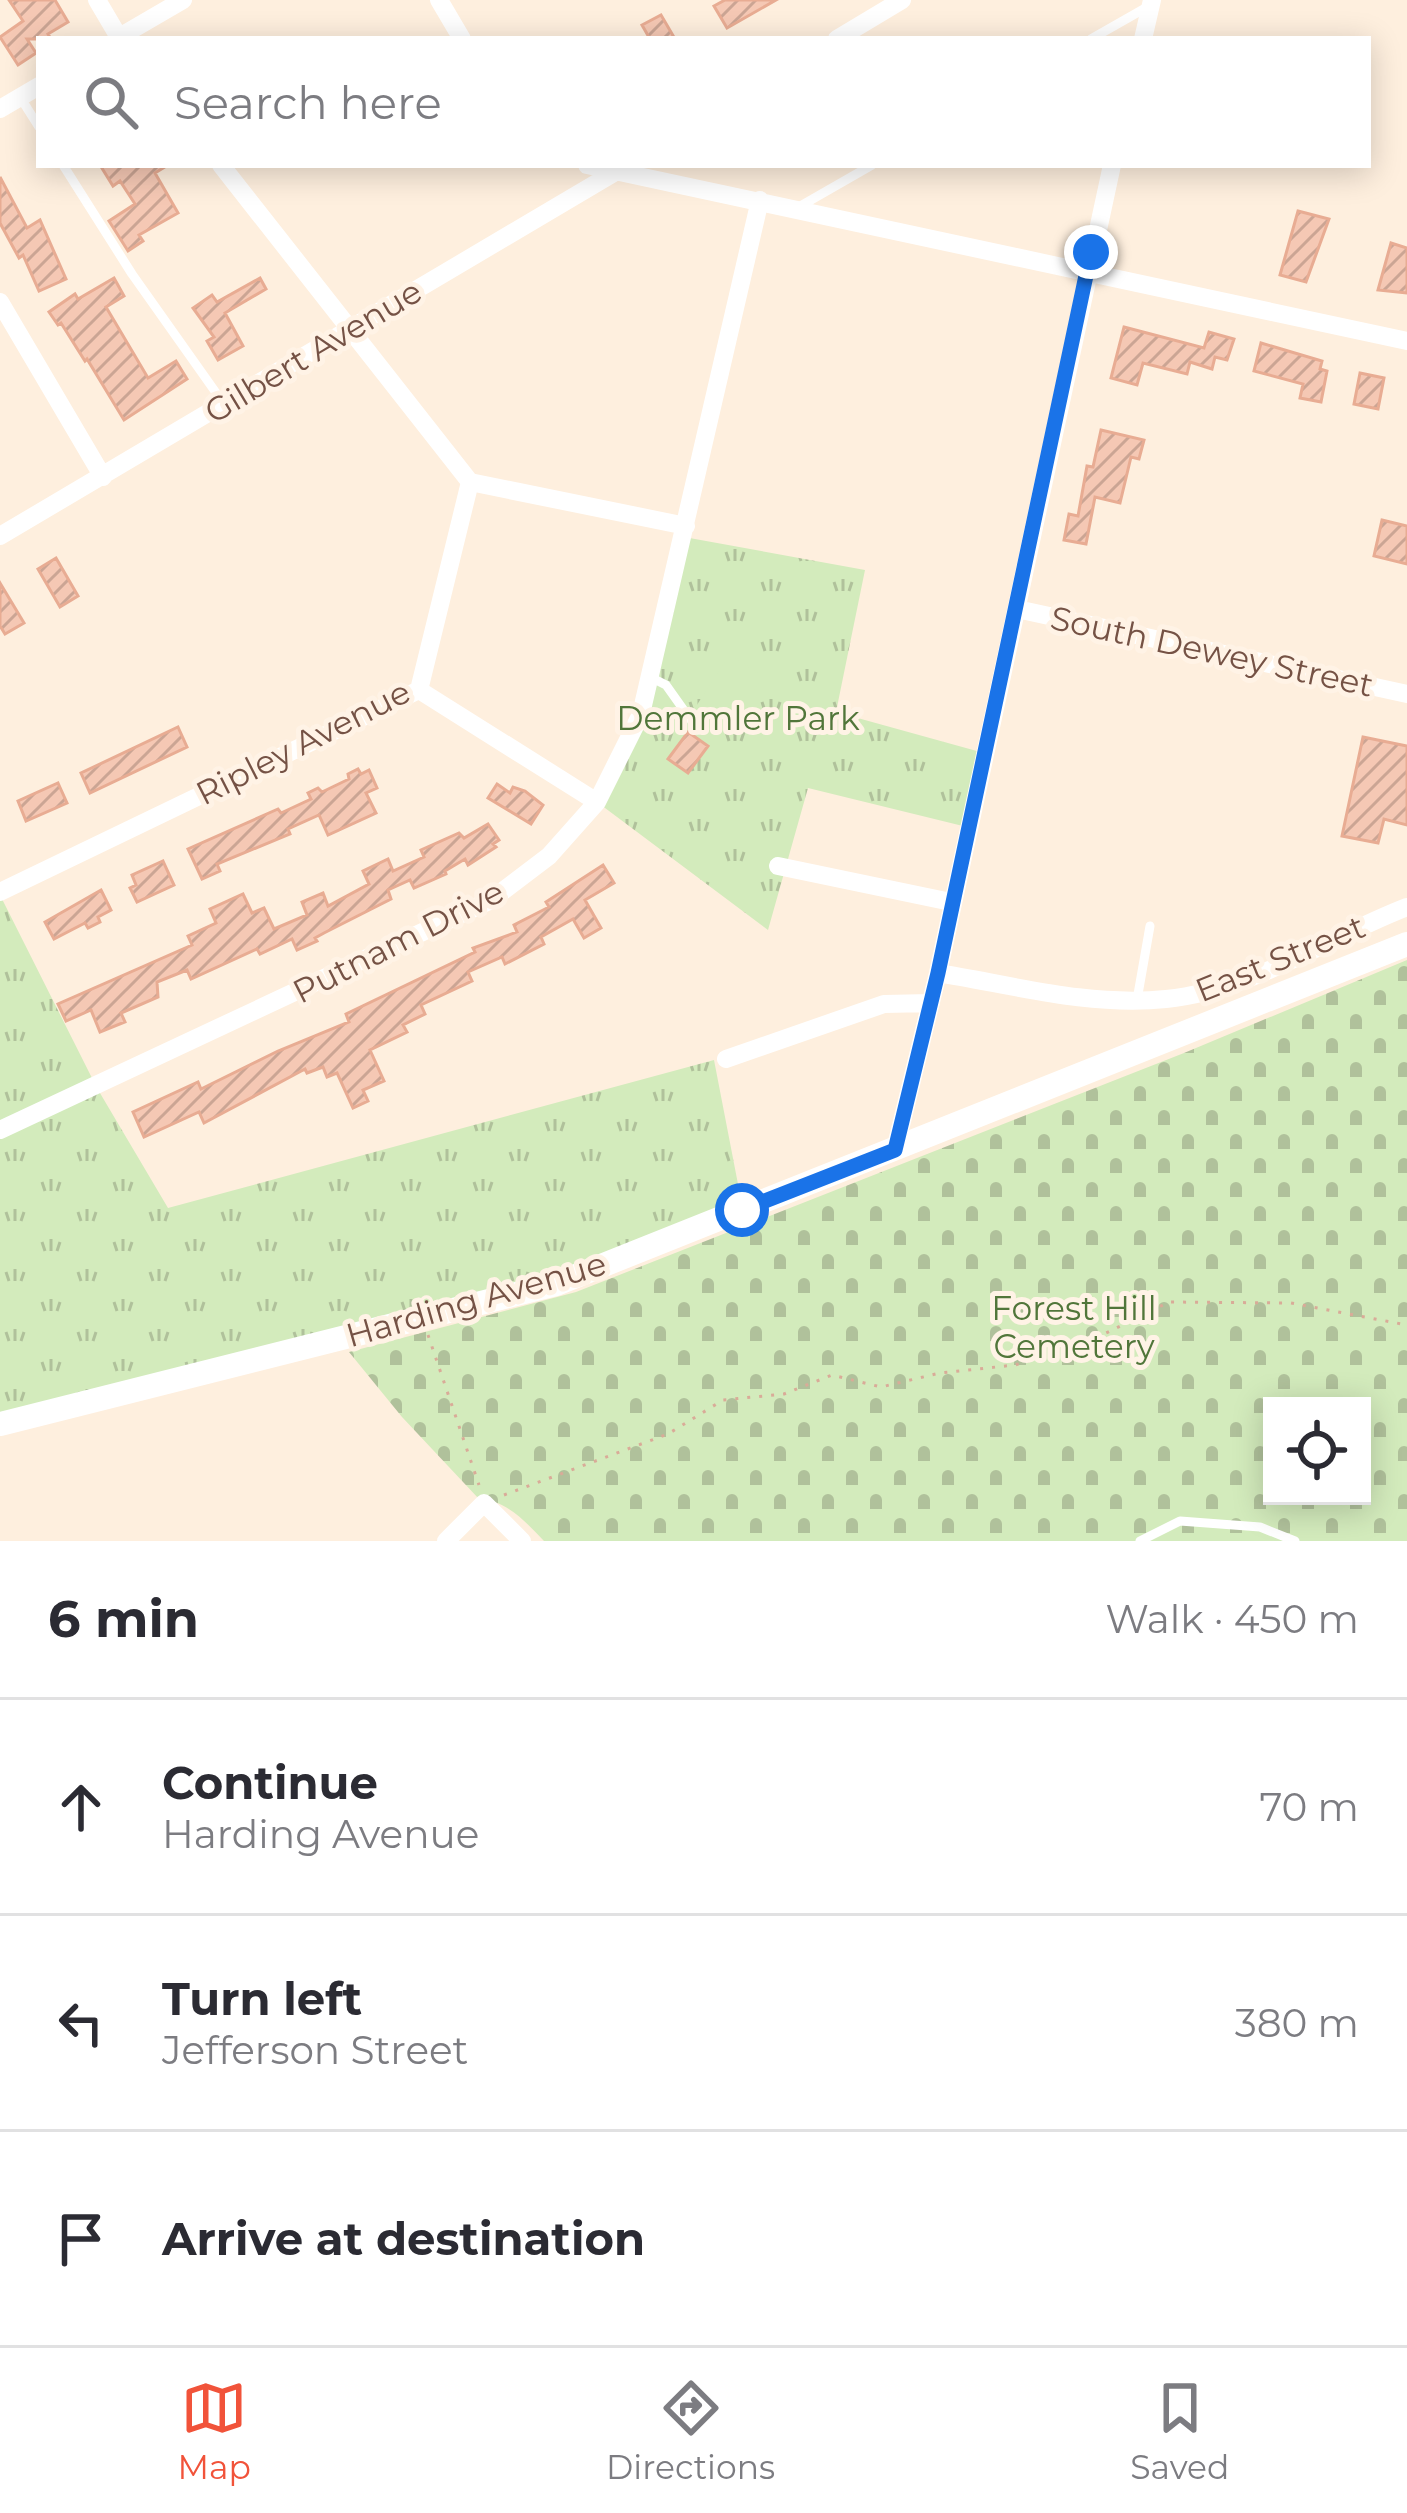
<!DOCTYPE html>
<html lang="en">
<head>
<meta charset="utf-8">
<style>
  :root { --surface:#fff; --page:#f2f2f3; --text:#2b2b33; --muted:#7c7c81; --line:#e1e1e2; --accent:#f1533a }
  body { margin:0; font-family:Montserrat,sans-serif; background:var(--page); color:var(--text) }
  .controls { position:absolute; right:36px; bottom:36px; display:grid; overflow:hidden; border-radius:0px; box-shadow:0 6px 30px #0003 }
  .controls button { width:108px; height:108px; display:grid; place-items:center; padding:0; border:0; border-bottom:3px solid var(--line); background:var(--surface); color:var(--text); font:60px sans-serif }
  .stop { position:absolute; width:36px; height:36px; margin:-27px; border:9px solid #1a73e8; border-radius:50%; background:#fff }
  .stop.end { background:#1a73e8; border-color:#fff; box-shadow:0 3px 12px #0008 }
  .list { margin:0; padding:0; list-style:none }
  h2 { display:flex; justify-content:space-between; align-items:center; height:156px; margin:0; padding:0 48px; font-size:51px }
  h2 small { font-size:39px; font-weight:400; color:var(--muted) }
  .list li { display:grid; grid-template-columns:78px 1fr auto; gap:36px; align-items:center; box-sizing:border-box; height:216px; padding:0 48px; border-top:3px solid var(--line) }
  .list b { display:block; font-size:45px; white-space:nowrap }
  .list p { margin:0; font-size:39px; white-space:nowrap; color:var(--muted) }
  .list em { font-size:39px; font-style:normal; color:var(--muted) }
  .icon { flex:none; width:66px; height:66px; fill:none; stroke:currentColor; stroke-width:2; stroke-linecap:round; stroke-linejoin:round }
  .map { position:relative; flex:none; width:1407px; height:1541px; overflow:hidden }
  .search { position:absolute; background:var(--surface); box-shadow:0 6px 30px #0003; left:36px; right:36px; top:36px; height:132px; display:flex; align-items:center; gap:30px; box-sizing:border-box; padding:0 42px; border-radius:0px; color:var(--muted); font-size:45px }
  .sheet { height:804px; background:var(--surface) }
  nav { display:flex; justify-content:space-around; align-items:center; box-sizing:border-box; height:168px; border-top:3px solid var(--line); background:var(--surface); font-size:33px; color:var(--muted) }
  nav a { display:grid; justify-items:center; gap:6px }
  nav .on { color:var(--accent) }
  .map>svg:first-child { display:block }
</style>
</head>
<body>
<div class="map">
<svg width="1407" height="1541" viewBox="0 0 1407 1541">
  <defs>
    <pattern id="grass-tufts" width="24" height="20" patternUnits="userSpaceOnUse" patternTransform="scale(3)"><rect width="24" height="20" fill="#d3ebbc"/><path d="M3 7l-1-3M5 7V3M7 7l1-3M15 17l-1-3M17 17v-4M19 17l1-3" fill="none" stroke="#b0c19b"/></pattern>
    <pattern id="cemetery-stones" width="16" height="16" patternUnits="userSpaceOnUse" patternTransform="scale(3)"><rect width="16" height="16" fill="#d3ebbc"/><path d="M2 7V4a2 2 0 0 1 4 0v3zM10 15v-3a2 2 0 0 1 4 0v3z" fill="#b0c19b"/></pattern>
    <pattern id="building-hatch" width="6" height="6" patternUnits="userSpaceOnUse" patternTransform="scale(3)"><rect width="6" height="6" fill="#f5c8b4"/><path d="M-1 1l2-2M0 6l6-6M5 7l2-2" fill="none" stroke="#cba594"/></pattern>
  </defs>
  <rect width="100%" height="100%" fill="#feefde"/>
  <!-- grass -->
  <path fill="url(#grass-tufts)" d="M 684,537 L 865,570 L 836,712 L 984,753 L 967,827 L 808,788 L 768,930 L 597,802 L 641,714 Z
    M 0,895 L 97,1088 L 168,1208 L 714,1060 L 743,1210 L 556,1284 L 0,1424 Z"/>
  <!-- cemetery -->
  <path fill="url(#cemetery-stones)" fill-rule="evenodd" d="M 1407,960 L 1407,1541 L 544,1541 C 526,1522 506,1500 479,1499 L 402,1417 L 349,1352 L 576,1292 L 1184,1053 ZM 1272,1406 L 1362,1406 L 1362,1496 L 1272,1496 Z"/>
  <!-- pitch -->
  <path fill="#d3ebbc" d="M 730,654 L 763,677 L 722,737 L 691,714 Z"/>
  <!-- building -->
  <path fill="url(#building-hatch)" stroke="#e8ac93" stroke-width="3" d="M 9,0 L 55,0 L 68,22 L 48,34 L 51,39 L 27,39 L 36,53 L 18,65 L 0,37 L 23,21 Z
    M 725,0 L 776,0 L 727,28 L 714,6 Z
    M 661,15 L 675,39 L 650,39 L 642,25 Z
    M 100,165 L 168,165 L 155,173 L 178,213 L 139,235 L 143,241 L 128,251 L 109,221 L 135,204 L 120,181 L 113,186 Z
    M 0,177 L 27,228 L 40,220 L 66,279 L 39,291 L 23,255 L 19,258 L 0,223 Z
    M 1298,211 L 1329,219 L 1306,282 L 1280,275 Z
    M 1391,243 L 1407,248 L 1407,293 L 1378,290 Z
    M 114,278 L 124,296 L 106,307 L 148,378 L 176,361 L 187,379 L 124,420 L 87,359 L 85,361 L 61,323 L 58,325 L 49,312 L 75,294 L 78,299 Z
    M 260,278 L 266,289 L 225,313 L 243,346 L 218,360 L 207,341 L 214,337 L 193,308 L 212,295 L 217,302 Z
    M 1124,327 L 1204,348 L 1209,332 L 1234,339 L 1227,360 L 1215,357 L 1212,369 L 1190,362 L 1187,374 L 1143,363 L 1137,385 L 1111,378 Z
    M 1261,343 L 1322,361 L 1320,369 L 1327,371 L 1321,402 L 1300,398 L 1303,384 L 1254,371 Z
    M 1360,373 L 1384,378 L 1378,409 L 1354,404 Z
    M 1101,430 L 1144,440 L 1139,459 L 1131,457 L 1120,503 L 1095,497 L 1086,544 L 1064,540 L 1069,514 L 1078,516 L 1087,466 L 1093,467 Z
    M 1382,520 L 1407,526 L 1407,564 L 1374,556 Z
    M 56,558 L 78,596 L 60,607 L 38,569 Z
    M 0,583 L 24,623 L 5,634 L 0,626 Z
    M 178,727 L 187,747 L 90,793 L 81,773 Z
    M 688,732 L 708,746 L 688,773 L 668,759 Z
    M 1363,737 L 1407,746 L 1407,825 L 1384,819 L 1378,843 L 1342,836 Z
    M 358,769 L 361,774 L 369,770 L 377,788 L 366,793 L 376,813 L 328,835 L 319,815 L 288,829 L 290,834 L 217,864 L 220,871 L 202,879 L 188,849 L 278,809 L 281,813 L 311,799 L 308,793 L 318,788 L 322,792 L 349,779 L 348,774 Z
    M 58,783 L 67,803 L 26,821 L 18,801 Z
    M 497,784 L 510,793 L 513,787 L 525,791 L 543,805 L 531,824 L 488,798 Z
    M 488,824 L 499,840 L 493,844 L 496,847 L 468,865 L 465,859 L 445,871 L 446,874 L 414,888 L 410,880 L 388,890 L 391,899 L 324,933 L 315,938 L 317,941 L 297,950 L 292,939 L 260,954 L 257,949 L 191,979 L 187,970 L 157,982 L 158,997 L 121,1013 L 125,1022 L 100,1032 L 91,1010 L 66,1021 L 58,1004 L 192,945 L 188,936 L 216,923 L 210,909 L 243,894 L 252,913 L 264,908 L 274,929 L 307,915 L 302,902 L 323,893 L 328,906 L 369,884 L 363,871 L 388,859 L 393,871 L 424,857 L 421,850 L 459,833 L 464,838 Z
    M 163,861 L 174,885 L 137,902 L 130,888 L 136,885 L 132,875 Z
    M 603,865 L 614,883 L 585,900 L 601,928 L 584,938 L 573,919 L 541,937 L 544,944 L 505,964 L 502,957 L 468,972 L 472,981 L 421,1005 L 425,1014 L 403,1025 L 407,1032 L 370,1050 L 384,1081 L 363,1090 L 368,1101 L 353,1108 L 337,1073 L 327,1077 L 323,1067 L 307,1073 L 305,1069 L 204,1123 L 199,1112 L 144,1137 L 133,1112 L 198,1082 L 201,1089 L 278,1051 L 349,1022 L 346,1014 L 475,952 L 473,948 L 517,932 L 514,925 L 549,907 L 546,902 Z
    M 101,890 L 111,910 L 98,917 L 100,922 L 88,928 L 85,923 L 54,939 L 45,922 Z"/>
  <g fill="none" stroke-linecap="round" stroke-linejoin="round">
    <!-- path -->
    <path stroke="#d9ab98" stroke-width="3" stroke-dasharray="3 9" stroke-linecap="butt" d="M 428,1335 L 479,1485
      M 504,1495 L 668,1434 L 723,1400 L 784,1394 L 832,1375 L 881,1387 L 940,1373 L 1015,1365 L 1088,1342 L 1169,1302 L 1291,1303 L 1407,1325"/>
    <!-- service -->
    <path stroke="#fff" stroke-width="9" d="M 1091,39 L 1149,6
      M 20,97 L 39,127
      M 63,165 L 132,274 L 224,404
      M 797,208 L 872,165
      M 650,677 L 666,685 L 698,730
      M 1137,1000 L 1150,926
      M 1140,1541 L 1180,1521 L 1260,1527 L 1295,1541"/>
    <!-- minor -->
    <path stroke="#fff" stroke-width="18" d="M 97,0 L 120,39
      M 439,0 L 462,39
      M 116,39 L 183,0
      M 837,39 L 902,0
      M 1143,39 L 1152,0
      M 0,109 L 39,86
      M 221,165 L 470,482 L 686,526
      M 587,165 L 1407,341
      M 0,302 L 103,477
      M 0,536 L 617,171
      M 1017,609 L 1407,694
      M 419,690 L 597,802
      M 778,866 L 951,902
      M 0,892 L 419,690 L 470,482
      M 938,973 C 1012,985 1090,1007 1166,999 C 1251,991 1329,937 1407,907
      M 726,1059 L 884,1004 L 931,1003
      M 0,1130 L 491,900 L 549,856 L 597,802 L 641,714 L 760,200
      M 895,1150 L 938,973 L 1112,165
      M 446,1541 L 484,1503 L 522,1541"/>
    <!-- secondary -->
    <path stroke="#fff" stroke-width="24" d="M 0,1424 L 556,1284 L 1407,944"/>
  </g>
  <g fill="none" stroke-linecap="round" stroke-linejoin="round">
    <!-- route -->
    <path stroke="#1a73e8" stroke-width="15" d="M 742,1210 L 895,1150 L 938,973 L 1091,252"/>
  </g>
  <g text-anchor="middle" stroke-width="10" stroke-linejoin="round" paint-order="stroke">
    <!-- street labels -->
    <g font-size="33" fill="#755245" stroke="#fff3e6">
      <text transform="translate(313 351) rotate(-31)" y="12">Gilbert Avenue</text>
      <text transform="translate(1212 651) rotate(12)" y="12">South Dewey Street</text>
      <text transform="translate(303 742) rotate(-27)" y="12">Ripley Avenue</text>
      <text transform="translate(398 941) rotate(-27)" y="12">Putnam Drive</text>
      <text transform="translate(1280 958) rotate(-22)" y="12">East Street</text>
      <text transform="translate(476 1299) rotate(-16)" y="12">Harding Avenue</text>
    </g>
    <!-- park labels -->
    <g font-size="33" fill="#51763a" stroke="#fff3e6">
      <text x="738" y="730">Demmler Park</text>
      <text x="1074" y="1320">Forest Hill<tspan x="1074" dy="38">Cemetery</tspan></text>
    </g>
  </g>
</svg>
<div class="controls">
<button><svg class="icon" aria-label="locate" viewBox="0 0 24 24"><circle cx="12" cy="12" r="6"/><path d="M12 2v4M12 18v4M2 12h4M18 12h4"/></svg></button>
</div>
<div class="stop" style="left:742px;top:1210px"></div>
<div class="stop end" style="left:1091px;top:252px"></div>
<div class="search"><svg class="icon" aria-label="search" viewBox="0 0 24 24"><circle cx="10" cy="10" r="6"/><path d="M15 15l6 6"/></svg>Search here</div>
</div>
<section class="sheet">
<h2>6 min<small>Walk · 450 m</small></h2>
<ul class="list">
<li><svg class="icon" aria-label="ahead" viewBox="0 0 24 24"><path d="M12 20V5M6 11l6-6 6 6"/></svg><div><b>Continue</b><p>Harding Avenue</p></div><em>70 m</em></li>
<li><svg class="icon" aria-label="left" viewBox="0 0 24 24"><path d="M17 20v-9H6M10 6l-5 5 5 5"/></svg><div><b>Turn left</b><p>Jefferson Street</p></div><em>380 m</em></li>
<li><svg class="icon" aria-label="arrive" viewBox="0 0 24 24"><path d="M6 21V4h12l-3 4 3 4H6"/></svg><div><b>Arrive at destination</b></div></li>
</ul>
</section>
<nav>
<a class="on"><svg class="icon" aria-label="map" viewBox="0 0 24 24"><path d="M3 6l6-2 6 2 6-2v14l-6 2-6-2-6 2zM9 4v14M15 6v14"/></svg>Map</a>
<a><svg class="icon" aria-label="directions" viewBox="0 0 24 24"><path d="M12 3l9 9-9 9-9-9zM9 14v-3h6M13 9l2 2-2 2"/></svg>Directions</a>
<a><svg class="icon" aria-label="saved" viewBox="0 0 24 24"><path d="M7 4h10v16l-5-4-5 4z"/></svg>Saved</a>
</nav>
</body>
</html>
